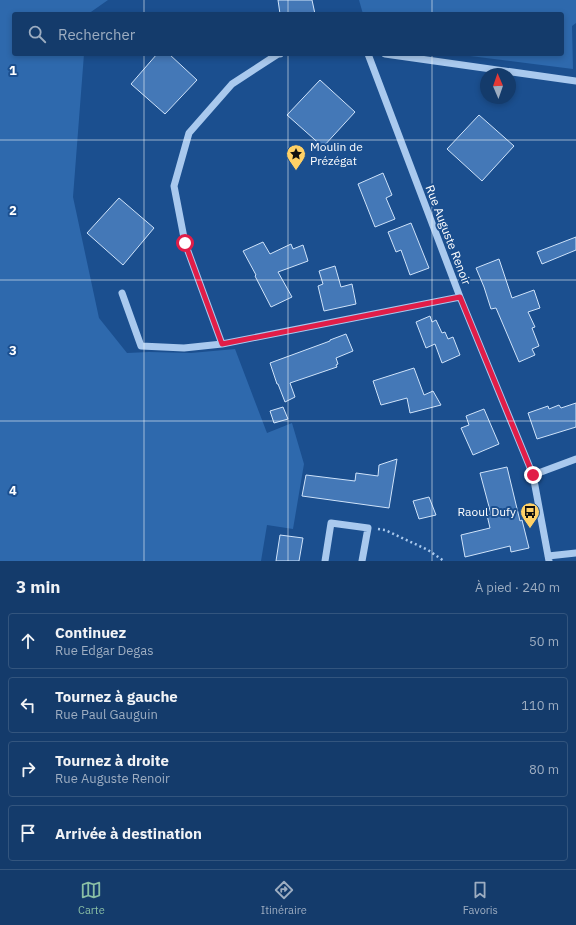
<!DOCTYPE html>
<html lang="fr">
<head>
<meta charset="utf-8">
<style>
  :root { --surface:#143b6b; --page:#214673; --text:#f1f3f6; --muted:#9dadc1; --line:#33557e; --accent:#8abfa5 }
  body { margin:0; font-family:"IBM Plex Sans",sans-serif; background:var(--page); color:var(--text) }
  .compass { position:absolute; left:480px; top:68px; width:36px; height:36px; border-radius:50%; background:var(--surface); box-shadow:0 2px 6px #0003; rotate:358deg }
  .stop { position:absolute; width:12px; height:12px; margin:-9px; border:3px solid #e11d48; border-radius:50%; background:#fff }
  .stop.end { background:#e11d48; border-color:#fff; box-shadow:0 1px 4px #0008 }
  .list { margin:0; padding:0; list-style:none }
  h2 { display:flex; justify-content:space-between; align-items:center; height:52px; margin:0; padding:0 16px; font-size:17px }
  h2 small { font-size:13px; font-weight:400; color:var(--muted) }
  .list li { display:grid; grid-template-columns:26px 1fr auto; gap:12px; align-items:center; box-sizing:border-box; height:56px; margin:0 8px 8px; padding:0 8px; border:1px solid var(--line); border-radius:4px }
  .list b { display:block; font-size:15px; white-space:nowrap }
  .list p { margin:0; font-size:13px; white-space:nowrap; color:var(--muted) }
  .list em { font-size:13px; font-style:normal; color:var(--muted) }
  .icon { flex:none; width:22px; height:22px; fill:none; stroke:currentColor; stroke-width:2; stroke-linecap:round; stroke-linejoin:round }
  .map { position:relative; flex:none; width:576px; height:561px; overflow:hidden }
  .search { position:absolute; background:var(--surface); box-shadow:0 2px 6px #0003; left:12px; right:12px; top:12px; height:44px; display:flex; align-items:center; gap:10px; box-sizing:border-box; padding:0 14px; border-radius:4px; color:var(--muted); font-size:15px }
  .sheet { height:308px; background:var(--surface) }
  nav { display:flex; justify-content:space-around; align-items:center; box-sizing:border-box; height:56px; border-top:1px solid var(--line); background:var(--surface); font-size:11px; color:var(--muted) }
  nav a { display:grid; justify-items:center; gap:2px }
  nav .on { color:var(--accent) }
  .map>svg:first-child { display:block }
</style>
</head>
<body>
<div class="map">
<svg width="576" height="561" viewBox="0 0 576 561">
  <rect width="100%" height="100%" fill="#1b4f8f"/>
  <!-- green -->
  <path fill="#2e69ad" d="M 0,0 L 108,0 L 88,14 L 14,14 L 14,54 L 84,54 L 73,197 L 99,318 L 127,353 L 149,352 L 191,353 L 235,349 L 267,433 L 292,423 L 304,464 L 293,529 L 267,525 L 261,561 L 0,561 Z
    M 359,0 L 576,0 L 576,23 L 572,26 L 573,69 L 454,54 L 562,54 L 562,14 L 363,14 Z"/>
  <!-- building -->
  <path fill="#4478b7" stroke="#cfe3fa" d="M 278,0 L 312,0 L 315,14 L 280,14 Z
    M 157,54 L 169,54 L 197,80 L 165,114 L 131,84 Z
    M 320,80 L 355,112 L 323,147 L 287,115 Z
    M 479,115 L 514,146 L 482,181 L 447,149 Z
    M 383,173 L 392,195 L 386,198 L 395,219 L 375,227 L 358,184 Z
    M 119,198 L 154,228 L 123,265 L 87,233 Z
    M 411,223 L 429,268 L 410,275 L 401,250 L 396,252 L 388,232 Z
    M 576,237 L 576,250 L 542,264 L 537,252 Z
    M 263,242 L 270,254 L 291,244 L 293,249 L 303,245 L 308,261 L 278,272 L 292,297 L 271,307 L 255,276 L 256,275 L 243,251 Z
    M 499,259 L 512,298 L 534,290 L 540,308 L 528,312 L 535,327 L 532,328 L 539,346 L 532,349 L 535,355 L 519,362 L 496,308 L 491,309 L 484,287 L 476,268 Z
    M 335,266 L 341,287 L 352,284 L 356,304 L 324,311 L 318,286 L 323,284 L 319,271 Z
    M 430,316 L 432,322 L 436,320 L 442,333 L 445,332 L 448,339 L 453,337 L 460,355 L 442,363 L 435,344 L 426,348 L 416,322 Z
    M 346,334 L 353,351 L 336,358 L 338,364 L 336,365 L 337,367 L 290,383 L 295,397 L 285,402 L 278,384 L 277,384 L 270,363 L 330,341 L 330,340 Z
    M 414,368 L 424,395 L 433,391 L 441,405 L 410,413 L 407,398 L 381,405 L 373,381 Z
    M 576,403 L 576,427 L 537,439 L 528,413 L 548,406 L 549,409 L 559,405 L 561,408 Z
    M 283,407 L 288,419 L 274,423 L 270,411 Z
    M 484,409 L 499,444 L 473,455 L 461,428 L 469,425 L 466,416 Z
    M 397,459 L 389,508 L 302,496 L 306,475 L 355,481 L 356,473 L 378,476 L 379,465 Z
    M 507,467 L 520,521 L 522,520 L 529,548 L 511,552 L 510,546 L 465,557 L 461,535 L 490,528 L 487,515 L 491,514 L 480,473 Z
    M 429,497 L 436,515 L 419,519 L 413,501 Z
    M 280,535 L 303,538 L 299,561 L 276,561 Z"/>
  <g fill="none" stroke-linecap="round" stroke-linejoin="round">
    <!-- path -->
    <path stroke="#a9c9ee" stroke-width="2.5" stroke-dasharray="2 3" stroke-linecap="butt" d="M 378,529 L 385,530 L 428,550 L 444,561"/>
    <!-- minor -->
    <path stroke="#a9c9ee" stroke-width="7" d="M 368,54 L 460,297 L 533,475 L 549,561
      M 385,54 L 576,81
      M 122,293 L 141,346 L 184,348 L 222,344 L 460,297
      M 222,344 L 185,243 L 174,186 L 189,133 L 232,84 L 278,54 L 280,54
      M 533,475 L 576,459
      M 548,556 L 576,553
      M 325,561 L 331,523 L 368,528 L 362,561"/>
  </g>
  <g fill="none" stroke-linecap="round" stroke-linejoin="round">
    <!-- route -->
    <path stroke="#e11d48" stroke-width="5" d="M 185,243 L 222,344 L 460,297 L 533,475"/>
  </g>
  <!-- grid -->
  <path fill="none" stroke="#fff" stroke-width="1" stroke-opacity="0.55" d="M 144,0 L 144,14M 288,0 L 288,14M 432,0 L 432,14M 144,54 L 144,561M 288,54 L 288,561M 432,54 L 432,561M 0,140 L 576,140M 0,280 L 576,280M 0,421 L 576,421"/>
  <!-- icons -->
  <defs>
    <g id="sight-pin" transform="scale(1)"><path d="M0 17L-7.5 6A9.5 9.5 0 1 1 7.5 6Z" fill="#ffd166" stroke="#1b4f8f"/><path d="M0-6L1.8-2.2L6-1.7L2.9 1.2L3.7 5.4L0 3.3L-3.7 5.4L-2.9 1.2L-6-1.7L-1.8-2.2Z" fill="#111"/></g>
    <g id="bus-pin" transform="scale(1)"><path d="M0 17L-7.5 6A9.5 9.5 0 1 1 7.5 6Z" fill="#ffd166" stroke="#1b4f8f"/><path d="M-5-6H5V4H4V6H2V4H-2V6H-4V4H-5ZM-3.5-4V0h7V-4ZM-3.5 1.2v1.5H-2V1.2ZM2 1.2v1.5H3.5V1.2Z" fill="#111"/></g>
  </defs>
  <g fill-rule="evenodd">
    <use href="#sight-pin" x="296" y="154"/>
    <use href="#bus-pin" x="530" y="512"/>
  </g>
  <g text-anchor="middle" stroke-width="4" stroke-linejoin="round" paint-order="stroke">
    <!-- poi labels -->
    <g font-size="12" fill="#fff" stroke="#1b4f8f" text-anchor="start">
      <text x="310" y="151">Moulin de<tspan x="310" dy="14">Prézégat</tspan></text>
      <text x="516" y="516" text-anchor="end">Raoul Dufy</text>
    </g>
    <!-- street labels -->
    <g font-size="12" fill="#fff" stroke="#1b4f8f">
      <text transform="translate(448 235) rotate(69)" y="4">Rue Auguste Renoir</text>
    </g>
  </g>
  <g font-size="13" text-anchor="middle" font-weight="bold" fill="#fff" stroke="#1b4f8f" stroke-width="4" stroke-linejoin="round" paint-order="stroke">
    <text x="13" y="75">1</text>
    <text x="13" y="215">2</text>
    <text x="13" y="355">3</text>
    <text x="13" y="495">4</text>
  </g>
</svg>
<svg class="compass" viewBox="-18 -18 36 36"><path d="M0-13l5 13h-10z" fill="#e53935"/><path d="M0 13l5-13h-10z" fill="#9dadc1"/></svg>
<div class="stop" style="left:185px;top:243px"></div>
<div class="stop end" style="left:533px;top:475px"></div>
<div class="search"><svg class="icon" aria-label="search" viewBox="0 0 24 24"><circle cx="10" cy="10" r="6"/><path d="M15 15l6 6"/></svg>Rechercher</div>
</div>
<section class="sheet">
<h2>3 min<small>À pied · 240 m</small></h2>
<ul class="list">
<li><svg class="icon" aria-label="ahead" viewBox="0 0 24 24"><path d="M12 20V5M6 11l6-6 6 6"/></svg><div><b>Continuez</b><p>Rue Edgar Degas</p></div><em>50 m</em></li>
<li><svg class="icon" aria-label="left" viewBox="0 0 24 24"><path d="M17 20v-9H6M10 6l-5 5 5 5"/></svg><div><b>Tournez à gauche</b><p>Rue Paul Gauguin</p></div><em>110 m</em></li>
<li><svg class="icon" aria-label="right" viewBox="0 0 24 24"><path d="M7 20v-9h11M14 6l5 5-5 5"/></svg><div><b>Tournez à droite</b><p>Rue Auguste Renoir</p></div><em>80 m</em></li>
<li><svg class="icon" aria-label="arrive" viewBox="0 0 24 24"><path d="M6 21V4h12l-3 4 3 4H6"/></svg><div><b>Arrivée à destination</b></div></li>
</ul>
</section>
<nav>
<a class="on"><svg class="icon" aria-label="map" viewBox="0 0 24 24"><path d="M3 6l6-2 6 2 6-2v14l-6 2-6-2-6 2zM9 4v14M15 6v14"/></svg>Carte</a>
<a><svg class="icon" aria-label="directions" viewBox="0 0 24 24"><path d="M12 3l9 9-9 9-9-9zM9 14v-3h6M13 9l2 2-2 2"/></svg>Itinéraire</a>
<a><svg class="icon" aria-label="saved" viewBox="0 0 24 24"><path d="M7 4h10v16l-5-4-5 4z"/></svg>Favoris</a>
</nav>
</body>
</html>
